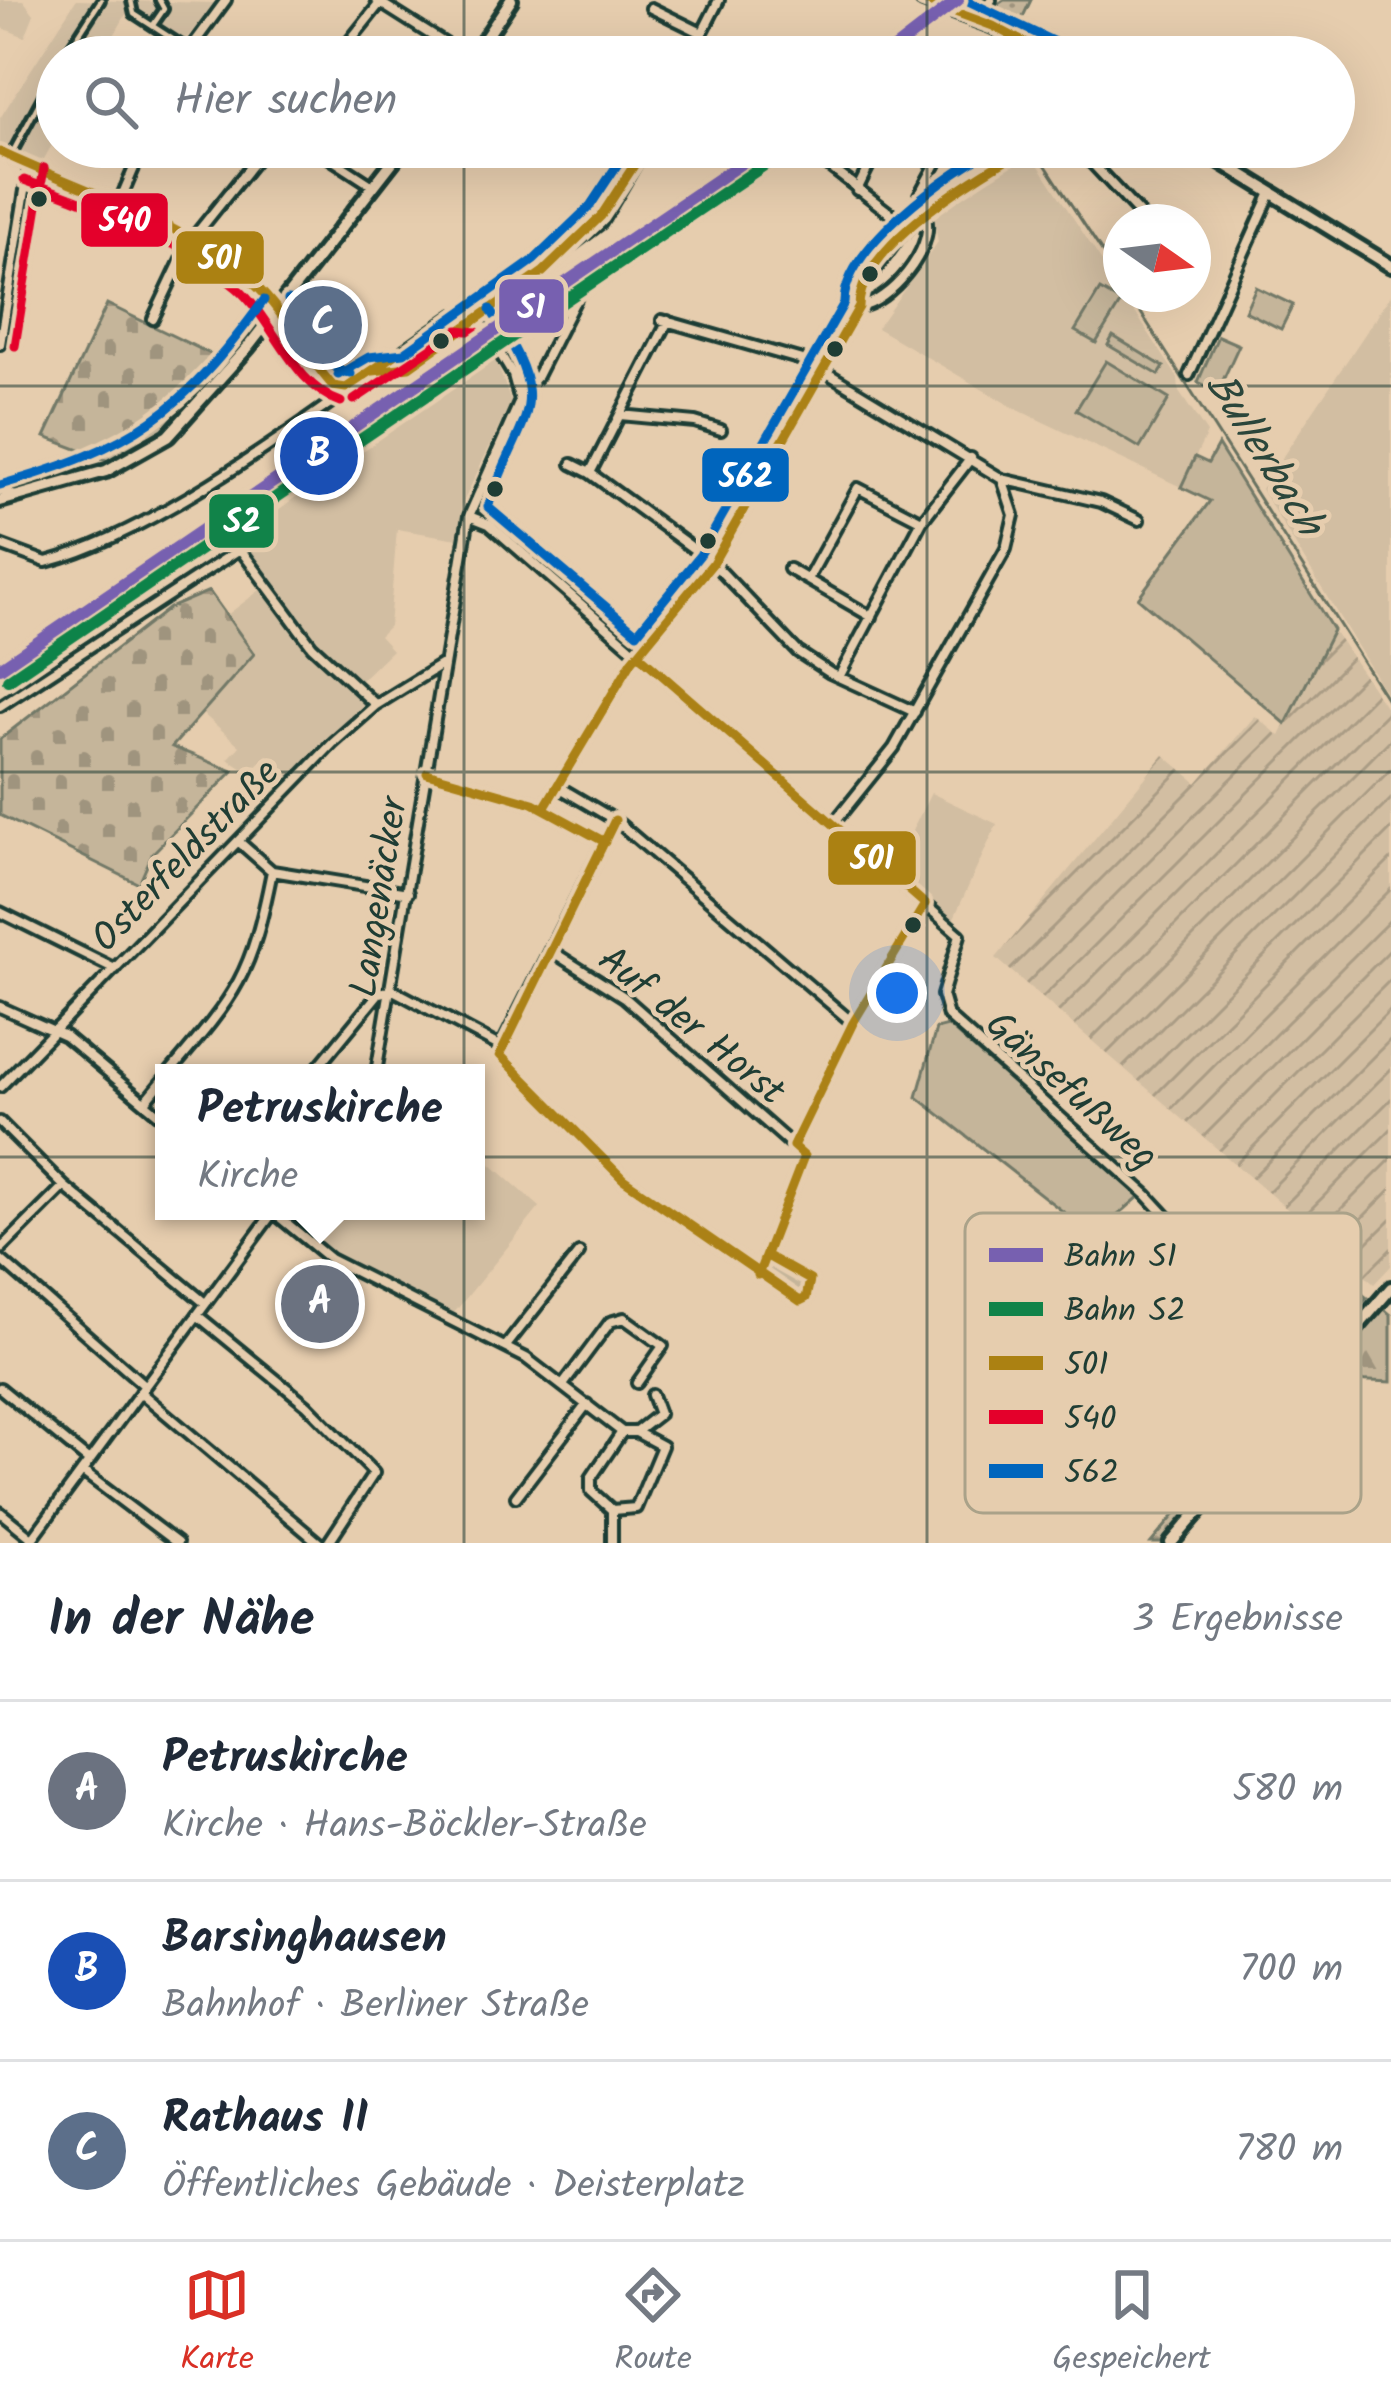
<!DOCTYPE html>
<html lang="de">
<head>
<meta charset="utf-8">
<style>
  :root { --surface:#fff; --page:#f6f6f7; --text:#1f2937; --muted:#747a83; --line:#e0e1e3; --accent:#d93025 }
  body { margin:0; font-family:Kalam,sans-serif; background:var(--page); color:var(--text) }
  .compass { position:absolute; left:1103px; top:204px; width:108px; height:108px; border-radius:50%; background:var(--surface); box-shadow:0 12px 48px #0002; rotate:104deg }
  .you { position:absolute; left:897px; top:993px; width:42px; height:42px; margin:-30px; border:9px solid #fff; border-radius:50%; background:#1a73e8; box-shadow:0 0 0 18px #1a73e833 }
  .badge { display:grid; place-items:center; width:78px; height:78px; border-radius:50%; background:var(--accent); color:#fff; font-size:39px; font-weight:700 }
  .pin { position:absolute; translate:-50% -50%; border:6px solid #fff; box-shadow:0 3px 12px #0006 }
  .popup { position:absolute; left:155px; top:1064px; width:330px; height:156px; box-sizing:border-box; display:grid; place-content:center; border-radius:0px; background:var(--surface); filter:drop-shadow(0 3px 9px #0005); font-size:39px; white-space:nowrap; color:var(--muted) }
  .popup b { font-size:45px; color:var(--text) }
  .popup::after { content:''; position:absolute; left:50%; top:100%; margin-left:-24px; border:24px solid transparent; border-top-color:var(--surface) }
  .list { margin:0; padding:0; list-style:none }
  h2 { display:flex; justify-content:space-between; align-items:center; height:156px; margin:0; padding:0 48px; font-size:51px }
  h2 small { font-size:39px; font-weight:400; color:var(--muted) }
  .list li { display:grid; grid-template-columns:78px 1fr auto; gap:36px; align-items:center; box-sizing:border-box; height:180px; padding:0 48px; border-top:3px solid var(--line) }
  .list b { display:block; font-size:45px; white-space:nowrap }
  .list p { margin:0; font-size:39px; white-space:nowrap; color:var(--muted) }
  .list em { font-size:39px; font-style:normal; color:var(--muted) }
  .icon { flex:none; width:66px; height:66px; fill:none; stroke:currentColor; stroke-width:2; stroke-linecap:round; stroke-linejoin:round }
  .map { position:relative; flex:none; width:1391px; height:1543px; overflow:hidden }
  .search { position:absolute; background:var(--surface); box-shadow:0 12px 48px #0002; left:36px; right:36px; top:36px; height:132px; display:flex; align-items:center; gap:30px; box-sizing:border-box; padding:0 42px; border-radius:66px; color:var(--muted); font-size:45px }
  .sheet { height:696px; background:var(--surface) }
  nav { display:flex; justify-content:space-around; align-items:center; box-sizing:border-box; height:168px; border-top:3px solid var(--line); background:var(--surface); font-size:33px; color:var(--muted) }
  nav a { display:grid; justify-items:center; gap:6px }
  nav .on { color:var(--accent) }
  .map>svg:first-child { display:block }
</style>
</head>
<body>
<div class="map">
<svg width="1391" height="1543" viewBox="0 0 1391 1543">
  <defs>
    <pattern id="industrial-furrows" width="10" height="10" patternUnits="userSpaceOnUse" patternTransform="scale(3)"><rect width="10" height="10" fill="#d2bea2"/><path d="M-1 1l2-2M0 10L10 0M9 11l2-2" fill="none" stroke="#aa9c85"/></pattern>
    <pattern id="grass-dots" width="8" height="8" patternUnits="userSpaceOnUse" patternTransform="scale(3)"><rect width="8" height="8" fill="#c5b59a"/><path d="M2 2h.1M6 6h.1" fill="none" stroke="#9f947e" stroke-width="1.8" stroke-linecap="round"/></pattern>
    <pattern id="forest-firs" width="22" height="20" patternUnits="userSpaceOnUse" patternTransform="scale(3)"><rect width="22" height="20" fill="#c5b59a"/><path d="M5 1l3.5 6h-7zM16 11l3.5 6h-7z" fill="#9f947e"/></pattern>
    <pattern id="cemetery-stones" width="16" height="16" patternUnits="userSpaceOnUse" patternTransform="scale(3)"><rect width="16" height="16" fill="#c5b59a"/><path d="M2 7V4a2 2 0 0 1 4 0v3zM10 15v-3a2 2 0 0 1 4 0v3z" fill="#9f947e"/></pattern>
  </defs>
  <rect width="100%" height="100%" fill="#e6cdae"/>
  <filter id="ink" filterUnits="userSpaceOnUse"><feTurbulence type="fractalNoise" baseFrequency=".00833" numOctaves="2"/><feDisplacementMap in="SourceGraphic" scale="24" xChannelSelector="R" yChannelSelector="G"/><feConvolveMatrix kernelMatrix="1 2 1 2 8 2 1 2 1" color-interpolation-filters="sRGB"/></filter>
  <g filter="url(#ink)">
    <!-- built -->
    <path fill="#d2bea2" d="M 0,0 L 23,0 L 34,14 L 25,37 L 0,27 Z
      M 76,0 L 216,3 L 183,42 L 129,9 L 102,57 L 57,57 L 57,136 L 40,166 L 0,146 L 0,118 Z
      M 1030,152 L 1178,378 L 1179,392 L 1207,433 L 1181,487 L 1016,409 L 877,328 L 938,242 L 933,215 L 976,181 Z
      M 1391,295 L 1391,701 L 1261,489 Z
      M 493,352 L 511,402 L 463,502 L 458,539 L 397,529 L 389,626 L 379,636 L 392,650 L 352,689 L 369,706 L 292,779 L 267,755 L 249,773 L 228,759 L 240,746 L 202,713 L 254,654 L 227,615 L 268,584 L 236,541 Z
      M 931,793 L 997,824 L 953,920 L 894,867 Z
      M 476,1151 L 540,1207 L 450,1318 L 330,1259 L 274,1211 L 476,1211 Z"/>
    <!-- industrial -->
    <path fill="url(#industrial-furrows)" d="M 1333,630 L 1391,715 L 1391,1266 L 1374,1284 L 996,958 L 1164,755 L 1197,783 L 1255,716 L 1280,736 Z"/>
    <!-- grass -->
    <path fill="url(#grass-dots)" stroke="#727967" stroke-width="3" d="M 1004,0 L 1031,0 L 1017,29 L 985,13 Z
      M 1351,1285 L 1367,1298 L 1309,1360 L 1298,1349 Z
      M 1301,1373 L 1166,1543 L 1151,1543 L 1290,1376 Z"/>
    <!-- forest -->
    <path fill="url(#forest-firs)" stroke="#727967" stroke-width="3" d="M 1382,1307 L 1391,1315 L 1391,1382 L 1327,1379 L 1325,1372 Z"/>
    <!-- cemetery -->
    <path fill="url(#cemetery-stones)" stroke="#727967" stroke-width="3" d="M 107,304 L 229,363 L 172,426 L 111,462 L 45,437 Z
      M 209,591 L 254,654 L 172,747 L 233,771 L 152,854 L 139,884 L 0,815 L 0,739 L 169,608 Z"/>
    <!-- green -->
    <path fill="#c5b59a" stroke="#727967" stroke-width="3" d="M 1256,287 L 1293,305 L 1281,329 L 1245,311 Z
      M 1100,290 L 1121,302 L 1096,343 L 1075,331 Z
      M 1113,336 L 1164,367 L 1159,375 L 1108,345 Z
      M 1218,336 L 1239,345 L 1218,391 L 1198,382 Z
      M 1106,361 L 1169,399 L 1140,448 L 1076,410 Z
      M 1218,445 L 1333,630 L 1286,724 L 1138,598 L 1210,501 L 1181,487 L 1195,457 L 1208,463 Z
      M 948,1026 L 1140,1196 L 1094,1236 L 917,1097 L 936,1029 Z
      M 769,1257 L 810,1280 L 800,1301 L 758,1275 Z"/>
    <g fill="none" stroke-linecap="round" stroke-linejoin="round">
      <!-- stream -->
      <path stroke="#677160" stroke-width="3" d="M 1037,152 L 1121,281
        M 1129,294 L 1391,706"/>
      <!-- pedestrian casing -->
      <g stroke="#1f3d34" stroke-width="14">
        <path id="pedestrian" d="M 131,0 L 134,14 L 188,49
          M 153,25 L 164,9 L 159,0
          M 64,57 L 101,0
          M 10,157 L 57,69"/>
      </g>
      <!-- minor casing -->
      <g stroke="#1f3d34" stroke-width="16">
        <path id="minor" d="M 376,0 L 466,57
          M 651,8 L 702,33
          M 974,18 L 991,0
          M 184,57 L 226,0
          M 337,57 L 380,3
          M 690,57 L 719,0
          M 313,147 L 373,186
          M 804,147 L 909,228
          M 1077,147 L 1147,222
          M 0,152 C 77,191 193,225 256,285 C 278,307 319,385 345,388
          M 857,190 L 878,147
          M 119,203 L 143,147
          M 931,209 L 919,195 L 945,147
          M 859,307 C 889,303 935,249 926,218
          M 478,317 L 601,223 L 646,147
          M 153,319 L 189,243 L 266,147
          M 662,320 L 809,362 L 1002,479 L 1101,502 L 1139,520
          M 0,344 L 29,166
          M 1189,375 L 1271,193
          M 520,393 L 537,376 L 577,297
          M 620,415 L 695,422 L 721,430
          M 572,464 L 590,473 L 668,321
          M 590,473 L 713,563 L 798,652 L 830,673 L 915,712
          M 0,491 L 16,496
          M 469,516 L 489,524 L 960,935 L 942,995 L 948,1016 L 1147,1195 L 1313,1375
          M 0,545 L 46,562 C 172,529 344,390 454,315 L 478,317
          M 789,569 L 872,617
          M 808,579 L 858,488 L 922,521
          M 839,677 L 922,521 L 971,458
          M 0,706 L 240,549 L 312,646 L 376,705
          M 427,773 L 533,803 L 605,842
          M 557,786 L 615,820 L 853,1023
          M 544,808 L 632,661 L 713,563 L 820,367 L 859,307 L 859,292 L 898,239 L 945,195 L 1027,147
          M 833,824 L 894,748 L 1006,549 L 1014,515 L 1002,479
          M 238,841 L 272,871 L 408,893
          M 0,912 L 115,969
          M 553,952 L 624,997 L 793,1146
          M 393,990 L 501,1047 L 500,1055 L 623,1179 L 800,1301 L 806,1298 L 810,1280 L 769,1257
          M 0,1007 L 65,1036 L 164,1119
          M 501,1047 L 615,820
          M 169,1073 C 238,992 251,977 272,871
          M 313,1073 L 379,993 L 393,990
          M 376,1073 L 469,516 L 520,401 L 513,375 L 478,317
          M 0,1087 L 333,743 L 376,705 L 444,663
          M 145,1102 L 164,1079
          M 0,1122 L 64,1186 L 205,1303
          M 272,1211 L 330,1259 L 526,1358 L 622,1432 L 636,1432 L 659,1414 L 652,1395
          M 0,1250 L 64,1186
          M 0,1259 L 145,1386
          M 758,1275 L 804,1156 L 793,1146 L 853,1023 L 925,904
          M 197,1315 L 307,1405 L 374,1473 L 328,1543
          M 506,1346 L 579,1253
          M 563,1385 L 610,1322 L 624,1318 L 663,1346 L 637,1383
          M 0,1388 L 89,1461
          M 140,1392 L 319,1543
          M 622,1432 L 591,1478 L 591,1491 L 612,1510 L 636,1508 L 662,1446 L 636,1432
          M 82,1471 L 177,1543
          M 516,1497 L 587,1404
          M 0,1512 L 32,1538
          M 29,1543 L 274,1211
          M 612,1543 L 612,1510"/>
      </g>
      <!-- secondary casing -->
      <g stroke="#1f3d34" stroke-width="20">
        <path id="secondary" d="M 923,0 L 993,26 L 1052,57
          M 473,57 L 511,0
          M 1197,147 L 1391,266
          M 0,501 L 106,471 L 168,436 L 248,347 L 404,147
          M 1171,1543 L 1391,1288"/>
      </g>
      <!-- pedestrian -->
      <use href="#pedestrian" stroke="#e6cdae" stroke-width="4.5"/>
      <!-- minor -->
      <use href="#minor" stroke="#e6cdae" stroke-width="8"/>
      <!-- secondary -->
      <use href="#secondary" stroke="#e6cdae" stroke-width="10"/>
      <!-- bus-1 casing -->
      <g stroke="#e6cdae" stroke-width="18">
        <path id="bus-1" d="M 923,0 L 993,26 L 1052,57
          M 0,152 C 85,192 183,220 254,284 C 286,313 304,354 333,386 L 346,388 L 395,355
          M 373,371 L 409,367 L 543,272 L 601,216 L 646,147
          M 639,655 L 925,904 L 853,1023 L 793,1146 L 804,1156 L 758,1275
          M 427,773 L 533,803 L 605,842
          M 544,808 L 632,661 L 713,563 L 859,307 C 859,245 979,175 1027,147
          M 615,820 L 500,1055 L 623,1179 L 800,1301 L 806,1298 L 810,1280 L 769,1257"/>
      </g>
      <!-- bus-2 casing -->
      <g stroke="#e6cdae" stroke-width="18">
        <path id="bus-2" d="M 24,180 C 97,206 177,237 237,288 C 275,321 292,385 341,402
          M 15,346 L 44,168
          M 354,400 L 458,330 L 477,332"/>
      </g>
      <!-- bus-3 casing -->
      <g stroke="#e6cdae" stroke-width="18">
        <path id="bus-3" d="M 966,0 L 1059,44
          M 288,300 L 337,369 L 351,374
          M 490,309 C 559,412 521,408 488,507 L 637,633 L 700,555 L 844,303 C 844,246 951,172 996,147
          M 338,375 L 369,357 L 404,353 L 534,260 L 590,206 L 629,147
          M 0,485 C 134,447 182,413 264,300"/>
      </g>
      <!-- bus-1 -->
      <use href="#bus-1" stroke="#ab8112" stroke-width="9"/>
      <!-- bus-2 -->
      <use href="#bus-2" stroke="#e4002b" stroke-width="9"/>
      <!-- bus-3 -->
      <use href="#bus-3" stroke="#0065bd" stroke-width="9"/>
      <!-- rail-1 casing -->
      <g stroke="#e6cdae" stroke-width="21">
        <path id="rail-1" d="M 884,57 L 958,0
          M 0,668 L 765,147"/>
      </g>
      <!-- rail-2 casing -->
      <g stroke="#e6cdae" stroke-width="21">
        <path id="rail-2" d="M 8,680 L 773,159"/>
      </g>
      <!-- rail-1 -->
      <use href="#rail-1" stroke="#7760b0" stroke-width="12"/>
      <!-- rail-2 -->
      <use href="#rail-2" stroke="#118349" stroke-width="12"/>
    </g>
  </g>
  <!-- grid -->
  <path fill="none" stroke="#1f3d34" stroke-width="3" stroke-opacity="0.55" d="M 464,0 L 464,57M 927,0 L 927,57M 464,147 L 464,1543M 927,147 L 927,1543M 0,386 L 1391,386M 0,772 L 1391,772M 0,1157 L 1391,1157"/>
  <!-- markers -->
  <g fill="#1f3d34" stroke="#e6cdae" stroke-width="4.5">
    <circle cx="39" cy="199" r="10"/>
    <circle cx="870" cy="274" r="10"/>
    <circle cx="441" cy="341" r="10"/>
    <circle cx="835" cy="349" r="10"/>
    <circle cx="495" cy="489" r="10"/>
    <circle cx="708" cy="541" r="10"/>
    <circle cx="913" cy="925" r="10"/>
  </g>
  <g text-anchor="middle" stroke-width="10" stroke-linejoin="round" paint-order="stroke">
    <!-- street labels -->
    <g font-size="39" fill="#1f3d34" stroke="#e6cdae">
      <text transform="translate(184 854) rotate(-46)" y="14">Osterfeldstraße</text>
      <text transform="translate(377 897) rotate(-81)" y="14">Langenäcker</text>
      <text transform="translate(693 1024) rotate(39)" y="14">Auf der Horst</text>
      <text transform="translate(1073 1089) rotate(42)" y="14">Gänsefußweg</text>
    </g>
    <!-- water labels -->
    <g font-size="42" font-style="italic" fill="#2b463b" stroke="#e6cdae">
      <text transform="translate(1266 453) rotate(58)" y="15">Bullerbach</text>
    </g>
  </g>
  <!-- legend -->
  <rect x="965" y="1213" width="396" height="300" rx="18" fill="#e6cdae" stroke="#aaa289" stroke-width="3"/>
  <rect x="989" y="1248" width="54" height="14" fill="#7760b0"/>
  <rect x="989" y="1302" width="54" height="14" fill="#118349"/>
  <rect x="989" y="1356" width="54" height="14" fill="#ab8112"/>
  <rect x="989" y="1410" width="54" height="14" fill="#e4002b"/>
  <rect x="989" y="1464" width="54" height="14" fill="#0065bd"/>
  <g font-size="33" fill="#1f3d34">
    <text x="1064" y="1267">Bahn S1</text>
    <text x="1064" y="1321">Bahn S2</text>
    <text x="1064" y="1375">501</text>
    <text x="1064" y="1429">540</text>
    <text x="1064" y="1483">562</text>
  </g>
  <g stroke="#e6cdae" stroke-width="4.5">
    <rect x="79" y="191" width="91" height="58" rx="12" fill="#e4002b"/>
    <rect x="174" y="229" width="92" height="57" rx="12" fill="#ab8112"/>
    <rect x="497" y="277" width="69" height="58" rx="12" fill="#7760b0"/>
    <rect x="700" y="446" width="91" height="58" rx="12" fill="#0065bd"/>
    <rect x="207" y="492" width="69" height="58" rx="12" fill="#118349"/>
    <rect x="826" y="829" width="92" height="58" rx="12" fill="#ab8112"/>
  </g>
  <g font-size="33" text-anchor="middle" font-weight="bold" fill="#fff">
    <text x="125" y="231">540</text>
    <text x="220" y="269">501</text>
    <text x="531" y="318">S1</text>
    <text x="746" y="487">562</text>
    <text x="242" y="532">S2</text>
    <text x="872" y="869">501</text>
  </g>
</svg>
<svg class="compass" viewBox="-18 -18 36 36"><path d="M0-13l5 13h-10z" fill="#e53935"/><path d="M0 13l5-13h-10z" fill="#747a83"/></svg>
<div class="you"></div>
<div class="pin badge" style="left:320px;top:1304px;background:#6b7280">A</div>
<div class="popup"><b>Petruskirche</b>Kirche</div>
<div class="pin badge" style="left:319px;top:456px;background:#1a4fb4">B</div>
<div class="pin badge" style="left:323px;top:325px;background:#5c6f8a">C</div>
<div class="search"><svg class="icon" aria-label="search" viewBox="0 0 24 24"><circle cx="10" cy="10" r="6"/><path d="M15 15l6 6"/></svg>Hier suchen</div>
</div>
<section class="sheet">
<h2>In der Nähe<small>3 Ergebnisse</small></h2>
<ul class="list">
<li><span class="badge" style="background:#6b7280">A</span><div><b>Petruskirche</b><p>Kirche · Hans-Böckler-Straße</p></div><em>580 m</em></li>
<li><span class="badge" style="background:#1a4fb4">B</span><div><b>Barsinghausen</b><p>Bahnhof · Berliner Straße</p></div><em>700 m</em></li>
<li><span class="badge" style="background:#5c6f8a">C</span><div><b>Rathaus II</b><p>Öffentliches Gebäude · Deisterplatz</p></div><em>780 m</em></li>
</ul>
</section>
<nav>
<a class="on"><svg class="icon" aria-label="map" viewBox="0 0 24 24"><path d="M3 6l6-2 6 2 6-2v14l-6 2-6-2-6 2zM9 4v14M15 6v14"/></svg>Karte</a>
<a><svg class="icon" aria-label="directions" viewBox="0 0 24 24"><path d="M12 3l9 9-9 9-9-9zM9 14v-3h6M13 9l2 2-2 2"/></svg>Route</a>
<a><svg class="icon" aria-label="saved" viewBox="0 0 24 24"><path d="M7 4h10v16l-5-4-5 4z"/></svg>Gespeichert</a>
</nav>
</body>
</html>
